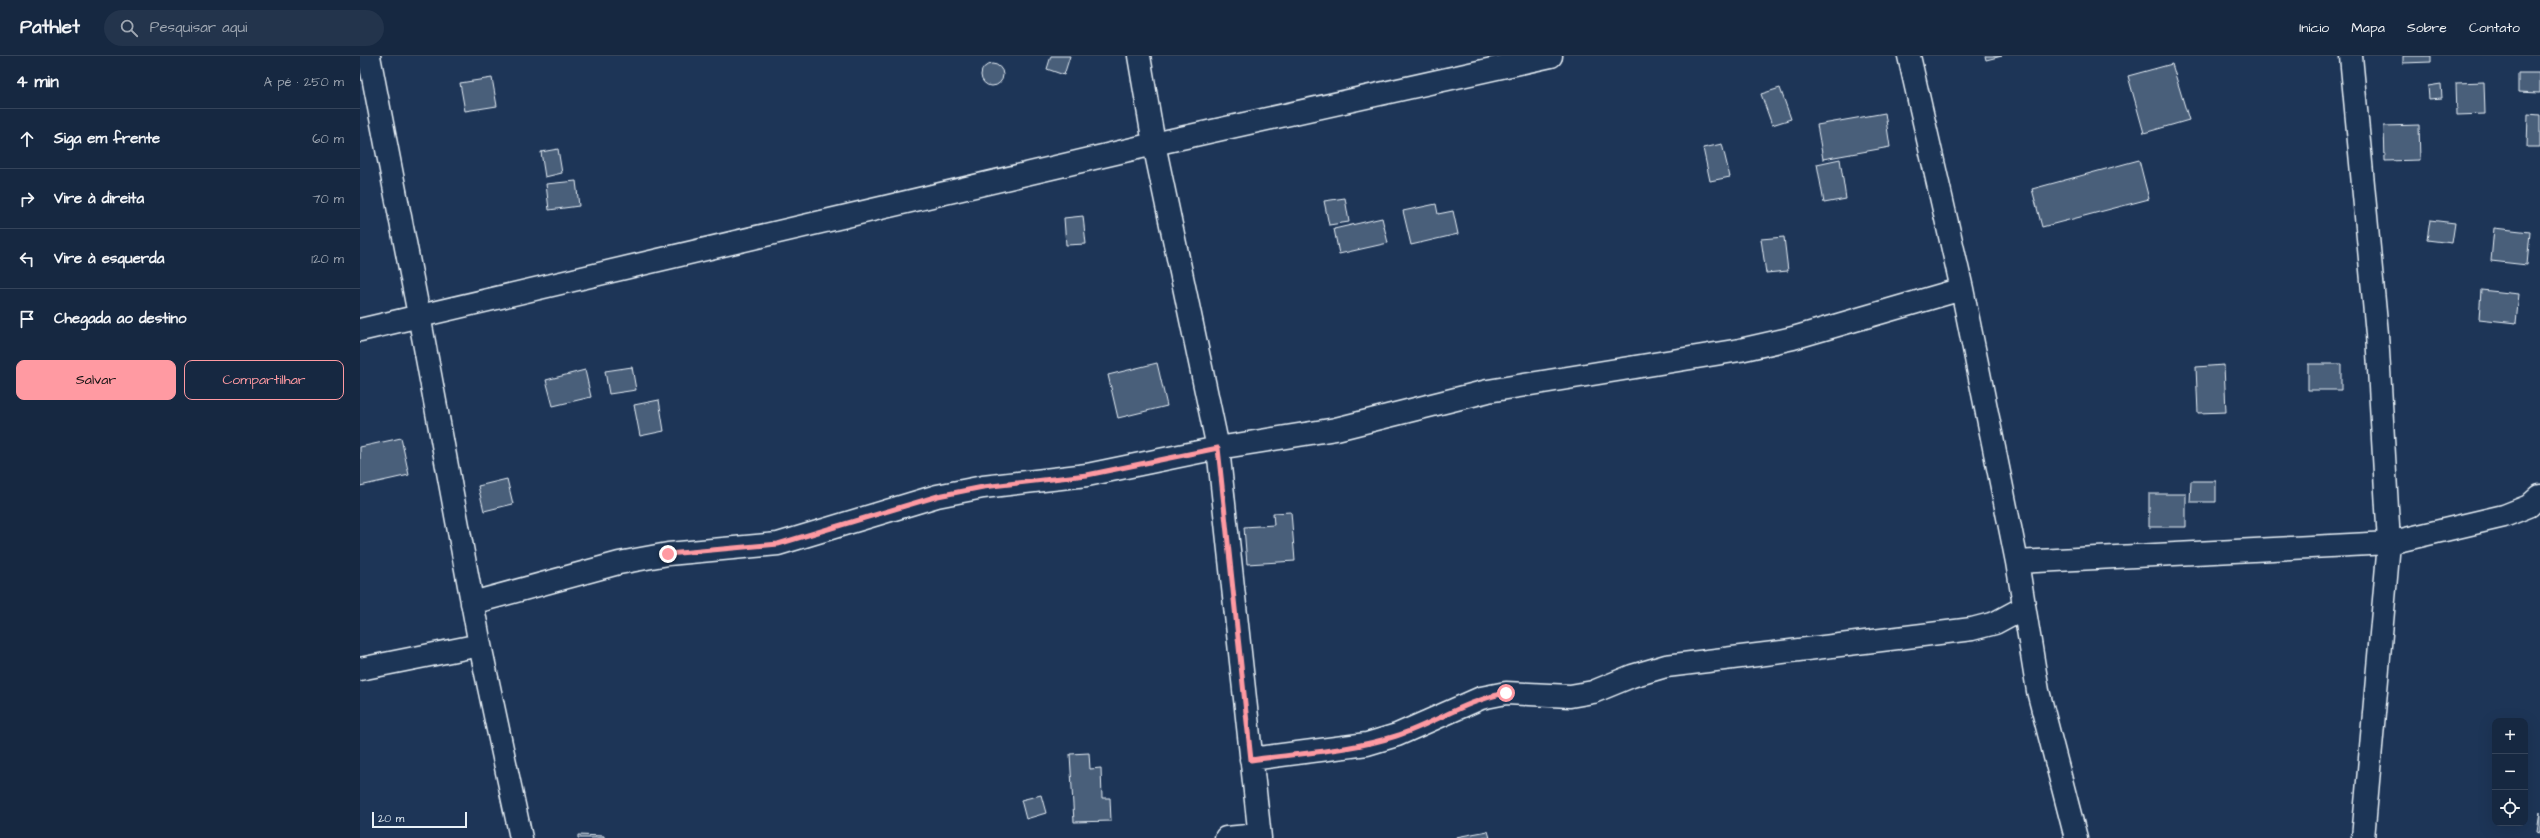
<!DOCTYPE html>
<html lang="pt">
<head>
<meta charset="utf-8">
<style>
  :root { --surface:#162841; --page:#23344c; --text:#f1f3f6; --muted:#9ea6b1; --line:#35445a; --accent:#ff9aa2 }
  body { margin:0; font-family:"Architects Daughter",sans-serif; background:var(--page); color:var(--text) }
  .controls { position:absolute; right:12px; bottom:12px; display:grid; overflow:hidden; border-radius:8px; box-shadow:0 4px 16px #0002 }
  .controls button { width:36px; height:36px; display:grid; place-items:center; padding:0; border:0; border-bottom:1px solid var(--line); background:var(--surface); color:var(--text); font:20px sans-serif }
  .scale { position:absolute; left:12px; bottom:10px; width:95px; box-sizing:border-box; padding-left:4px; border:2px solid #e8f1f8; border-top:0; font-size:11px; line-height:14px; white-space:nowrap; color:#e8f1f8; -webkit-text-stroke:3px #1d3557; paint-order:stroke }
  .stop { position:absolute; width:12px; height:12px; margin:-9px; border:3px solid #ff9aa2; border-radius:50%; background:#fff }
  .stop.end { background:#ff9aa2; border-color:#fff; box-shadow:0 1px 4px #0008 }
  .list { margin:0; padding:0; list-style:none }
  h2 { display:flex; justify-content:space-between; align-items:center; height:52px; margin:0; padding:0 16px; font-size:17px }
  h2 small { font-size:13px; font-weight:400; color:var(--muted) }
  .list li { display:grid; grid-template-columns:26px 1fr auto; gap:12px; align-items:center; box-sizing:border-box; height:60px; padding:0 16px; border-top:1px solid var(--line) }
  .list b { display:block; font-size:15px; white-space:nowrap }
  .list em { font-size:13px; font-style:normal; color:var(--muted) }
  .actions { display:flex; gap:8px; padding:12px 16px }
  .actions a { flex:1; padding:9px 0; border:1px solid var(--accent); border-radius:8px; text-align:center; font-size:14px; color:var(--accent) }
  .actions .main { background:var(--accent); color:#111 }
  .icon { flex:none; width:22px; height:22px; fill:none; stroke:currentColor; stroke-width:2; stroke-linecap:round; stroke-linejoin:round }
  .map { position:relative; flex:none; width:2180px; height:782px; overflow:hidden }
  header { display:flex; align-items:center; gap:24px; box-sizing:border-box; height:56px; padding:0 20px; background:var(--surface); border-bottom:1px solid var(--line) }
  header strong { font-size:19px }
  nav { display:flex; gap:22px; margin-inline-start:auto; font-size:14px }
  .search { width:280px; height:36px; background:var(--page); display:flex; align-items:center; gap:10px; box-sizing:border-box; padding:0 14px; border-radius:22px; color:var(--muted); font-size:15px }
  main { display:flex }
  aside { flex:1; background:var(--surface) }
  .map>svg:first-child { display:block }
</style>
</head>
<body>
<header>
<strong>Pathlet</strong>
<div class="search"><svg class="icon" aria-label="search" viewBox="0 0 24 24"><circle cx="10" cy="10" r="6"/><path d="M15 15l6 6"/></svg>Pesquisar aqui</div>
<nav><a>Início</a><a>Mapa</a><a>Sobre</a><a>Contato</a></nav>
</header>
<main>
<aside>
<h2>4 min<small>A pé · 250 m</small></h2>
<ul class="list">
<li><svg class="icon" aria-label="ahead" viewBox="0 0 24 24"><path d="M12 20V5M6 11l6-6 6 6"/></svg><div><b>Siga em frente</b></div><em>60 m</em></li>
<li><svg class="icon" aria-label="right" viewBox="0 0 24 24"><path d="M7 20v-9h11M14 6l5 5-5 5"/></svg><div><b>Vire à direita</b></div><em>70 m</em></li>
<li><svg class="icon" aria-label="left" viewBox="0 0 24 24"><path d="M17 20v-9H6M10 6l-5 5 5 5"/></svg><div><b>Vire à esquerda</b></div><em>120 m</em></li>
<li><svg class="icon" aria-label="arrive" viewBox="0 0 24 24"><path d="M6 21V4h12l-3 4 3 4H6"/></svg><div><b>Chegada ao destino</b></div></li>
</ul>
<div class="actions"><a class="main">Salvar</a><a>Compartilhar</a></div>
</aside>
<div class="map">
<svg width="2180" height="782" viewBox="0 0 2180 782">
  <rect width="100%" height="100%" fill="#1d3557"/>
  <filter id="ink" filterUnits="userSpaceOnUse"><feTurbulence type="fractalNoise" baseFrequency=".025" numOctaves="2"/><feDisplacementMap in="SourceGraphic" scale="8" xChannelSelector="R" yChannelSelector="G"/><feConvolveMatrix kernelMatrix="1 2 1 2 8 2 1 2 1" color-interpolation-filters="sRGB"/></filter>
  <g filter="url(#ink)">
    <!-- building -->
    <path fill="#495e7a" stroke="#e8f1f8" d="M 691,0 L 710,0 L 704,19 L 687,13 Z
      M 1625,0 L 1642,0 L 1626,4 Z
      M 2043,0 L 2071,0 L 2071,6 L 2043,7 Z
      M621 19a11 11 0 1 1 22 0a11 11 0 1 1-22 0Z
      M 1812,8 L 1829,64 L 1784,77 L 1768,20 Z
      M 2158,17 L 2180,17 L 2180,37 L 2158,36 Z
      M 132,22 L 137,50 L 105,55 L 100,27 Z
      M 2124,26 L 2125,58 L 2097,59 L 2096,27 Z
      M 2081,28 L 2082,42 L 2069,43 L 2068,30 Z
      M 1420,32 L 1431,63 L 1412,69 L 1401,38 Z
      M 1525,57 L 1530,91 L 1463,103 L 1457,69 Z
      M 2168,58 L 2180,59 L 2180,91 L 2167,91 Z
      M 2059,69 L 2060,104 L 2025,105 L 2024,70 Z
      M 1362,88 L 1370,121 L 1350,125 L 1343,92 Z
      M 198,93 L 202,117 L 185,121 L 181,96 Z
      M 1480,103 L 1486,143 L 1464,147 L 1457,108 Z
      M 1779,104 L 1789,143 L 1682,171 L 1672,133 Z
      M 216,125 L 219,150 L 189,154 L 186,128 Z
      M 985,142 L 989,166 L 969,169 L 964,145 Z
      M 1076,148 L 1078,158 L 1093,155 L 1098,178 L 1051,189 L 1043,155 Z
      M 723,160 L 726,188 L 706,189 L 704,162 Z
      M 1022,162 L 1028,187 L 979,198 L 974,173 Z
      M 2070,164 L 2095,167 L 2092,187 L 2067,184 Z
      M 2134,172 L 2170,176 L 2167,209 L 2131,205 Z
      M 1424,181 L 1428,215 L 1406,217 L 1401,183 Z
      M 2121,234 L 2159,238 L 2156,267 L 2119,263 Z
      M 797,307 L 807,350 L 758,362 L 748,319 Z
      M 1948,308 L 1981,308 L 1981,334 L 1948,334 Z
      M 1864,309 L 1866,356 L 1838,357 L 1836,311 Z
      M 272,311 L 276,334 L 249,338 L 245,315 Z
      M 225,314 L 231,341 L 193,350 L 186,324 Z
      M 299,344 L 304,375 L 280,380 L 274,349 Z
      M 41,382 L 49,419 L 0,430 L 0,391 Z
      M 147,423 L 153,448 L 124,455 L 118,430 Z
      M 1831,425 L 1856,425 L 1856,446 L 1830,446 Z
      M 1789,438 L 1826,438 L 1826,471 L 1789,471 Z
      M 931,456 L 935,505 L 887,508 L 884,471 L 914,469 L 913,457 Z
      M 729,697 L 730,713 L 741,712 L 742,742 L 750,742 L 751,765 L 714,766 L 710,698 Z
      M 681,739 L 686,757 L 666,763 L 661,744 Z
      M 2180,756 L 2180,777 L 2177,776 Z
      M 1128,775 L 1130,782 L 1096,782 L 1096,781 Z
      M 218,779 L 244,780 L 244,782 L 218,782 Z"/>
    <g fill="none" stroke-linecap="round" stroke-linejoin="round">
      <!-- minor casing -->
      <g stroke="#e8f1f8" stroke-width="25">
        <path id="minor" d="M 9,0 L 59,259 L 120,589 L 161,782
          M 779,0 L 794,88 L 858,392 L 900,782
          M 1549,0 L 1602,233 L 1657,506 L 1678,635 L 1716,782
          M 1991,0 L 2017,278 L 2029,487 L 2003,782
          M 0,274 L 794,88 L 1191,0
          M 1657,506 L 2029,487 L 2144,460 L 2169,450 L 2180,440
          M 112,547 L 259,507 L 308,498 L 418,488 L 577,440 L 623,431 L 727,419 L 858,392 L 976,373 L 1128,335 L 1380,294 L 1433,282 L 1602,233
          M 0,613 L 120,589
          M 891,703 L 1007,688 L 1037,679 L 1121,642 L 1146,637 L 1210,640 L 1233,636 L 1272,620 L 1306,610 L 1612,573 L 1635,567 L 1663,552
          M 866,782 L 899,779"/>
      </g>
      <!-- minor -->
      <use href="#minor" stroke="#1d3557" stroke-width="22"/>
    </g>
  </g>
  <g fill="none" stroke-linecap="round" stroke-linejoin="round" filter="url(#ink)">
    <!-- route -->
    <path stroke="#ff9aa2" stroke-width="5" d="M 308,498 L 418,488 L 578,440 L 623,431 L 727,419 L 858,392 L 891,704 C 939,697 990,695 1036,680 C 1075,667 1105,645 1146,637"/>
  </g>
</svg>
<div class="controls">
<button>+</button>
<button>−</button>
<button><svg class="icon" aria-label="locate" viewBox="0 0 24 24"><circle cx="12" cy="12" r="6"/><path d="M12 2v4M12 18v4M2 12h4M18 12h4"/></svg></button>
</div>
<div class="scale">20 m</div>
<div class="stop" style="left:1146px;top:637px"></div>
<div class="stop end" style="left:308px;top:498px"></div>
</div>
</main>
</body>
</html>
